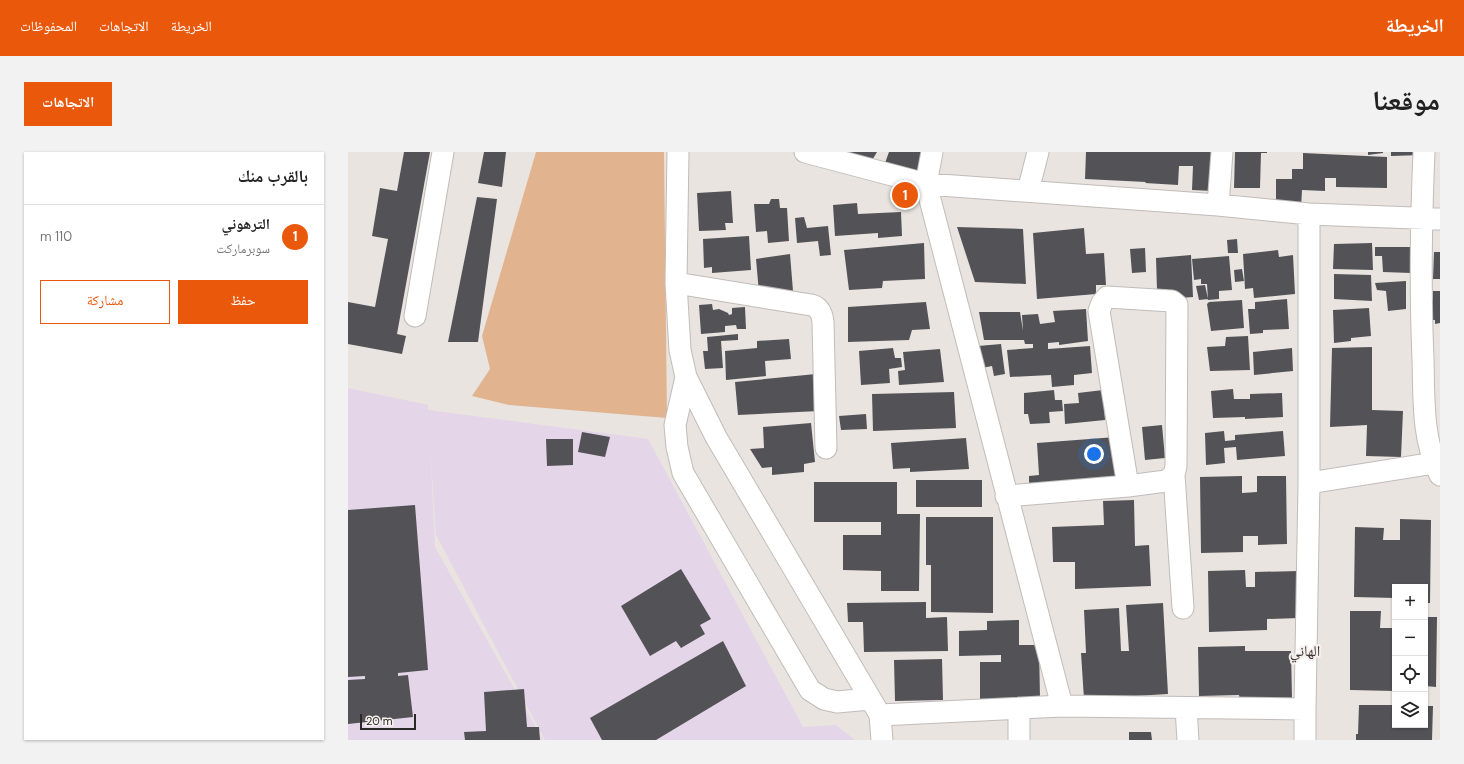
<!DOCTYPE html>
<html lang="ar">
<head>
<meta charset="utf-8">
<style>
  :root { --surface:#fff; --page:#f2f2f2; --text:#222; --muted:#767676; --line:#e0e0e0; --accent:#ea580c }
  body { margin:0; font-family:"DM Sans","Noto Naskh Arabic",sans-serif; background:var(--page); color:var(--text); direction:rtl }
  .controls { position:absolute; right:12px; bottom:12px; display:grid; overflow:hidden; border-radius:0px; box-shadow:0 1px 3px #0004 }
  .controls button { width:36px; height:36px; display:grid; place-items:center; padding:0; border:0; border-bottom:1px solid var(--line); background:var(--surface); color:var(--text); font:20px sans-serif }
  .scale { position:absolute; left:12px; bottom:10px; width:56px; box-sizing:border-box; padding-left:4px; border:2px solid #2b2927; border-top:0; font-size:11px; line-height:14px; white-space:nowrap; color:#2b2927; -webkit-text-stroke:3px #f6f1ee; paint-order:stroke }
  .you { position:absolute; left:746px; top:302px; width:14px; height:14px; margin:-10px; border:3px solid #fff; border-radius:50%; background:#1a73e8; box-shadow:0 0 0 6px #1a73e833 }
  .badge { display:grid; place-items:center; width:26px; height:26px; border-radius:50%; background:var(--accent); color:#fff; font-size:13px; font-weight:700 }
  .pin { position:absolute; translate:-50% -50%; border:2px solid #fff; box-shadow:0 1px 4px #0006 }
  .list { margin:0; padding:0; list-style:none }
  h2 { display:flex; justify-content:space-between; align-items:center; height:52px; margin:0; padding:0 16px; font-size:17px }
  h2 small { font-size:13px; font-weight:400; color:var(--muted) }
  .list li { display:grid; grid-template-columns:26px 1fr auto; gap:12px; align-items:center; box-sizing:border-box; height:64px; padding:0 16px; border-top:1px solid var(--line) }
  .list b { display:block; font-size:15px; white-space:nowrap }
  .list p { margin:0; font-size:13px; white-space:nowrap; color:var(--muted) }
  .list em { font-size:13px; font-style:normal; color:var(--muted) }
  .actions { display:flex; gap:8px; padding:12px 16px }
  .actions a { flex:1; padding:9px 0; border:1px solid var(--accent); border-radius:0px; text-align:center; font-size:14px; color:var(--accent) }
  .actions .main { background:var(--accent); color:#fff }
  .icon { flex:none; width:22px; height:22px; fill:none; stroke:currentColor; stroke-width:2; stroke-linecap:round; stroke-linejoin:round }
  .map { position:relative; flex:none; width:1092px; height:588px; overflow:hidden; direction:ltr; border-radius:0px }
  header { display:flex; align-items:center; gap:24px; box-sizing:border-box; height:56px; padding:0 20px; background:var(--accent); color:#fff }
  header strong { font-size:19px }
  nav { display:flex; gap:22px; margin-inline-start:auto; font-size:14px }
  .intro { display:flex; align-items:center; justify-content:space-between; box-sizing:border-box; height:96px; padding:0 24px }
  h1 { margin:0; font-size:28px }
  .button { padding:10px 18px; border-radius:0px; background:var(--accent); color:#fff; font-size:14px; font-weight:700 }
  main { display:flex; gap:24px; padding:0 24px }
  aside { flex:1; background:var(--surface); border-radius:0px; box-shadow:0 1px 3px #0004 }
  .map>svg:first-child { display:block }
</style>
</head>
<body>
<header>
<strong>الخريطة</strong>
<nav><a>الخريطة</a><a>الاتجاهات</a><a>المحفوظات</a></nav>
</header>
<div class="intro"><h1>موقعنا</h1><a class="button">الاتجاهات</a></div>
<main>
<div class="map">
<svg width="1092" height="588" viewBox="0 0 1092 588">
  <rect width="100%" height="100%" fill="#e9e4e0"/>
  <!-- education -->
  <path fill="#e5d5e8" d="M 0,236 L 80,253 L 80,258 L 300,287 L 455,575 L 488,573 L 507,588 L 197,588 L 88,383 L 82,294 L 87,395 L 195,588 L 0,588 Z"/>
  <!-- green -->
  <path fill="#e1b48f" d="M 188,0 L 316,0 L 319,266 L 161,253 L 124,244 L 142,217 L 134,184 Z"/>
  <!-- building -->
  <path fill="#535357" d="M 56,0 L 82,0 L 49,182 L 58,184 L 54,202 L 0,192 L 0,150 L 27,155 L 40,87 L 24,84 L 32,36 L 49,39 Z
    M 136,0 L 158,0 L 154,35 L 130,31 Z
    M 492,0 L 529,0 L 523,10 Z
    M 541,0 L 578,0 L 571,21 L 537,11 Z
    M 738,0 L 866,0 L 865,39 L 844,38 L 845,14 L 831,14 L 830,33 L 797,31 L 798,30 L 737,27 Z
    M 887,0 L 919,0 L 919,1 L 913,1 L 912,36 L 886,36 Z
    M 1020,0 L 1035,0 L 1035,1 L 1020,3 Z
    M 1043,0 L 1074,0 L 1074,3 L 1043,4 Z
    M 955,1 L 1039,5 L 1039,36 L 988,35 L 988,26 L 977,26 L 977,39 L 954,38 L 953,57 L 928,57 L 928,27 L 944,27 L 944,17 L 955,17 Z
    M 383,39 L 385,71 L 377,71 L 378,78 L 351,79 L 349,41 Z
    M 129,45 L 149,47 L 130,190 L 100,190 Z
    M 423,47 L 431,47 L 432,56 L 439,56 L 441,89 L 420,91 L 419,79 L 408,80 L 406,52 L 421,52 Z
    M 509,51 L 510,62 L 553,60 L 554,84 L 530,86 L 530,81 L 487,84 L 485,53 Z
    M 456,65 L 459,76 L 480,74 L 483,103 L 472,104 L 470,89 L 449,91 L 447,66 Z
    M 609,75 L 675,77 L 678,132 L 627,130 Z
    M 736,76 L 738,102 L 756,101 L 758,133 L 748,133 L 748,142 L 689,147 L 685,81 Z
    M 401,84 L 403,118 L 364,121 L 364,115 L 356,116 L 355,87 Z
    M 889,87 L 890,101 L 880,101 L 879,88 Z
    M 576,91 L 577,127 L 535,129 L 534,136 L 501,138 L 496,98 Z
    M 1024,91 L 1025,118 L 985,117 L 986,92 Z
    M 1027,95 L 1063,95 L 1063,121 L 1035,120 L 1034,104 L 1027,104 Z
    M 797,96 L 798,120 L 784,121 L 782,97 Z
    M 930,98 L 931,105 L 945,103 L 947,142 L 906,146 L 905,136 L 897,137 L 895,102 Z
    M 1086,100 L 1092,100 L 1092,127 L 1085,127 Z
    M 442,102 L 445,139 L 411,141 L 408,107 Z
    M 843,103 L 845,145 L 819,147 L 819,137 L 809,138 L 808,106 Z
    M 881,104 L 884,138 L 871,139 L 871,147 L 860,148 L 859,132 L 853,132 L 853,127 L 846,128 L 844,107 Z
    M 894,117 L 896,129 L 887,130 L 886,118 Z
    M 986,122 L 1023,123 L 1024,149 L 986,147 Z
    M 1058,129 L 1058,157 L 1040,159 L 1038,139 L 1029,138 L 1027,131 Z
    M 857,133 L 860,147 L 851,148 L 848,134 Z
    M 1085,139 L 1092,139 L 1092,171 L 1087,172 L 1087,168 L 1083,168 L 1081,149 L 1085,148 Z
    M 939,147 L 941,177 L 915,178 L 915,181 L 902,182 L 900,157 L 907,157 L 907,150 Z
    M 894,148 L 896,176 L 863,179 L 859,152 L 861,150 Z
    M 578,150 L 582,177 L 564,178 L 561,188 L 500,190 L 500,155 Z
    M 364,152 L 365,158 L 371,157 L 380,161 L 381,163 L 384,162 L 384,156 L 397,155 L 398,177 L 389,177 L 388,173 L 377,174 L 377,180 L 353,182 L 351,153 Z
    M 1021,156 L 1023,184 L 1003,186 L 1003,189 L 986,191 L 985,158 Z
    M 738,157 L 740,189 L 711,193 L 711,190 L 700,191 L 700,197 L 742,194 L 744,221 L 726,223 L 726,233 L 704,235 L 703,223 L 662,225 L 659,198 L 685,196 L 685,192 L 677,192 L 676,188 L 636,188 L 631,160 L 672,160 L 675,179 L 674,163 L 690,162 L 692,172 L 707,170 L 705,159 Z
    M 390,182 L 390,188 L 373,189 L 375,216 L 357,217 L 355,199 L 360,199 L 359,185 Z
    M 900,184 L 902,218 L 862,219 L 859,195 L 877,194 L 878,185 Z
    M 441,187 L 443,207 L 417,209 L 418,224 L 378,228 L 377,199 L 409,196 L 409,189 Z
    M 653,192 L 657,222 L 646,224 L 644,214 L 634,216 L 630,194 Z
    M 1024,195 L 1024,258 L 1055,259 L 1053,305 L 1018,304 L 1019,273 L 982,275 L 984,196 Z
    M 545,196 L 547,206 L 553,206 L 554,215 L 541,217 L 542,231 L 513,233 L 511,199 Z
    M 944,196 L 945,219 L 906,223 L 905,200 Z
    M 592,197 L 596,230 L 551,233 L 550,219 L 557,218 L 555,200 Z
    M 468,222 L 471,259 L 390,263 L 387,230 Z
    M 885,237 L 886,247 L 902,247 L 902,242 L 934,241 L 935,265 L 897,267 L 897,265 L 865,266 L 863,239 Z
    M 706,238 L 707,248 L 714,248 L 715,259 L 701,260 L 702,271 L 682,272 L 680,262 L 676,262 L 676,241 Z
    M 755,238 L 757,268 L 717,272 L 716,252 L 731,251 L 730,241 Z
    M 606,240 L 608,276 L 525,279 L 524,242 Z
    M 518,262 L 519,277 L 493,278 L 491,264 Z
    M 463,271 L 467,310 L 456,312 L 456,320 L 424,323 L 424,315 L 414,316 L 402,297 L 416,296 L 415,275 Z
    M 814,273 L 817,306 L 797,308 L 794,275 Z
    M 876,279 L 877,289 L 887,288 L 887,283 L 935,279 L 937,304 L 889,308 L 888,295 L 876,296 L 877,311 L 858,313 L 857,281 Z
    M 234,280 L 262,285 L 257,305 L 230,300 Z
    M 768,285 L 770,325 L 681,339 L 681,324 L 691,323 L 689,291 Z
    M 618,286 L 621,317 L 562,320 L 562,316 L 545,317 L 543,291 Z
    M 198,287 L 225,287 L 225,313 L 199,314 Z
    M 894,324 L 894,341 L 909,340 L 909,324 L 938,324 L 939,392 L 910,393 L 910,384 L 895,384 L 895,400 L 853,401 L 852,325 Z
    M 568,328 L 634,328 L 634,355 L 568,355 Z
    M 466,330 L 549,330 L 549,362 L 572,362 L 571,439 L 533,439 L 533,419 L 495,418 L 495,383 L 533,383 L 533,370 L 466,370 Z
    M 786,348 L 787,394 L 801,393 L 803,434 L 727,437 L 727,410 L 705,410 L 704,375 L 756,373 L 755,349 Z
    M 67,353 L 80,518 L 50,521 L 50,524 L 60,523 L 65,565 L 0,572 L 0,528 L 17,527 L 17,524 L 0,525 L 0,358 Z
    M 578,365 L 645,365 L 645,461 L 583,460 L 583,413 L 578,413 Z
    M 1052,367 L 1083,368 L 1082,451 L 1077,451 L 1077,435 L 1047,435 L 1047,446 L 1006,445 L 1007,375 L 1036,376 L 1035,388 L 1052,388 Z
    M 333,417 L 363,467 L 352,473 L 357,482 L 333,496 L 328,489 L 302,504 L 273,454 Z
    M 897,418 L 898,435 L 907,435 L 907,420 L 951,419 L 952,466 L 919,467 L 919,478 L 861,480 L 860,419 Z
    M 578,450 L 578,466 L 599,465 L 600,499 L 516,500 L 515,470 L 500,470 L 499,451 Z
    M 815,451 L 820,542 L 736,547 L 733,501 L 738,501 L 736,458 L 771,456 L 773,499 L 781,499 L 778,453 Z
    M 1002,459 L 1033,459 L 1032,476 L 1047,476 L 1047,539 L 1002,538 Z
    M 1077,465 L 1089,465 L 1088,535 L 1077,534 Z
    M 671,468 L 671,493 L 691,493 L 692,546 L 632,549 L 632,510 L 653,510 L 653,503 L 611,504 L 611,479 L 639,478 L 639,469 Z
    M 375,489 L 398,534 L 308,588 L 254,588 L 242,566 Z
    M 897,494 L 897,499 L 943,499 L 944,546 L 892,548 L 891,543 L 851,544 L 850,495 Z
    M 594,507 L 595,548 L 547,549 L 546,508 Z
    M 176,537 L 179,575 L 191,575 L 192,588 L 117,588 L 116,580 L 138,579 L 136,540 Z
    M 1011,553 L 1047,553 L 1047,573 L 1077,573 L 1077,554 L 1085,554 L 1084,588 L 1008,588 L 1008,582 L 1010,582 Z
    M 781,580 L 803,580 L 804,588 L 781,588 Z"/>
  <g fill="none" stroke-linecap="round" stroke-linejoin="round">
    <!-- minor casing -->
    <g stroke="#c1bcb9" stroke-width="23">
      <path id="minor" d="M 330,0 L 328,131 L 332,198 L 338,225 L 368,285 L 532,563 L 714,554 L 957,557 L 957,588
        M 457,0 L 578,32 L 870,53 L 961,62 L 1092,67
        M 584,0 L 578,32 L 714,554
        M 1076,0 C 1073,69 1072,138 1075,207 C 1076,246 1074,288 1092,323
        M 680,39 L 690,0
        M 870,53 L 874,0
        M 961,62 L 961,331 L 1092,310
        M 328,131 L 463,153 C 471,155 474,161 475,170 L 478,296
        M 67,164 L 95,0
        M 338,225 L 327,273 L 329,295 L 335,321 L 462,538 L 476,547 L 489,550 L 522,547
        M 826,323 L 835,456
        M 658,344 L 780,334 L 818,329 L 826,323 L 828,314 L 829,153 L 824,149 L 759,145 L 754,151 L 751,159 L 780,334
        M 838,556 L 840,588
        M 671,557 L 671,588
        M 957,557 L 961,331
        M 532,563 L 534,588"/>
    </g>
    <!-- minor -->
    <use href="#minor" stroke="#fff" stroke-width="21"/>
  </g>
  <g text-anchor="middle" stroke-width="4" stroke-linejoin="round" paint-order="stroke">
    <!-- quarter labels -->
    <g font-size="15" fill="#3c3835" stroke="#f6f1ee">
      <text x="957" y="504">الهاني</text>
    </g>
  </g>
</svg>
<div class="controls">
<button>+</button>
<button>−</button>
<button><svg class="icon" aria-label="locate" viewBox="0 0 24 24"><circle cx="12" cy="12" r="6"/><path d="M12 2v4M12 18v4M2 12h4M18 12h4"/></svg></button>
<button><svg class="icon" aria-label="layers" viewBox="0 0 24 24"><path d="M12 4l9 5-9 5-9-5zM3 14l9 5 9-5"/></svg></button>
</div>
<div class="scale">20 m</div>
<div class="you"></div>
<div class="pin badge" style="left:557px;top:43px">1</div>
</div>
<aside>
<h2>بالقرب منك<small></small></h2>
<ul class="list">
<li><span class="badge">1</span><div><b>الترهوني</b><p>سوبرماركت</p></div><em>110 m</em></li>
</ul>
<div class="actions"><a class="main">حفظ</a><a>مشاركة</a></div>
</aside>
</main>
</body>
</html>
